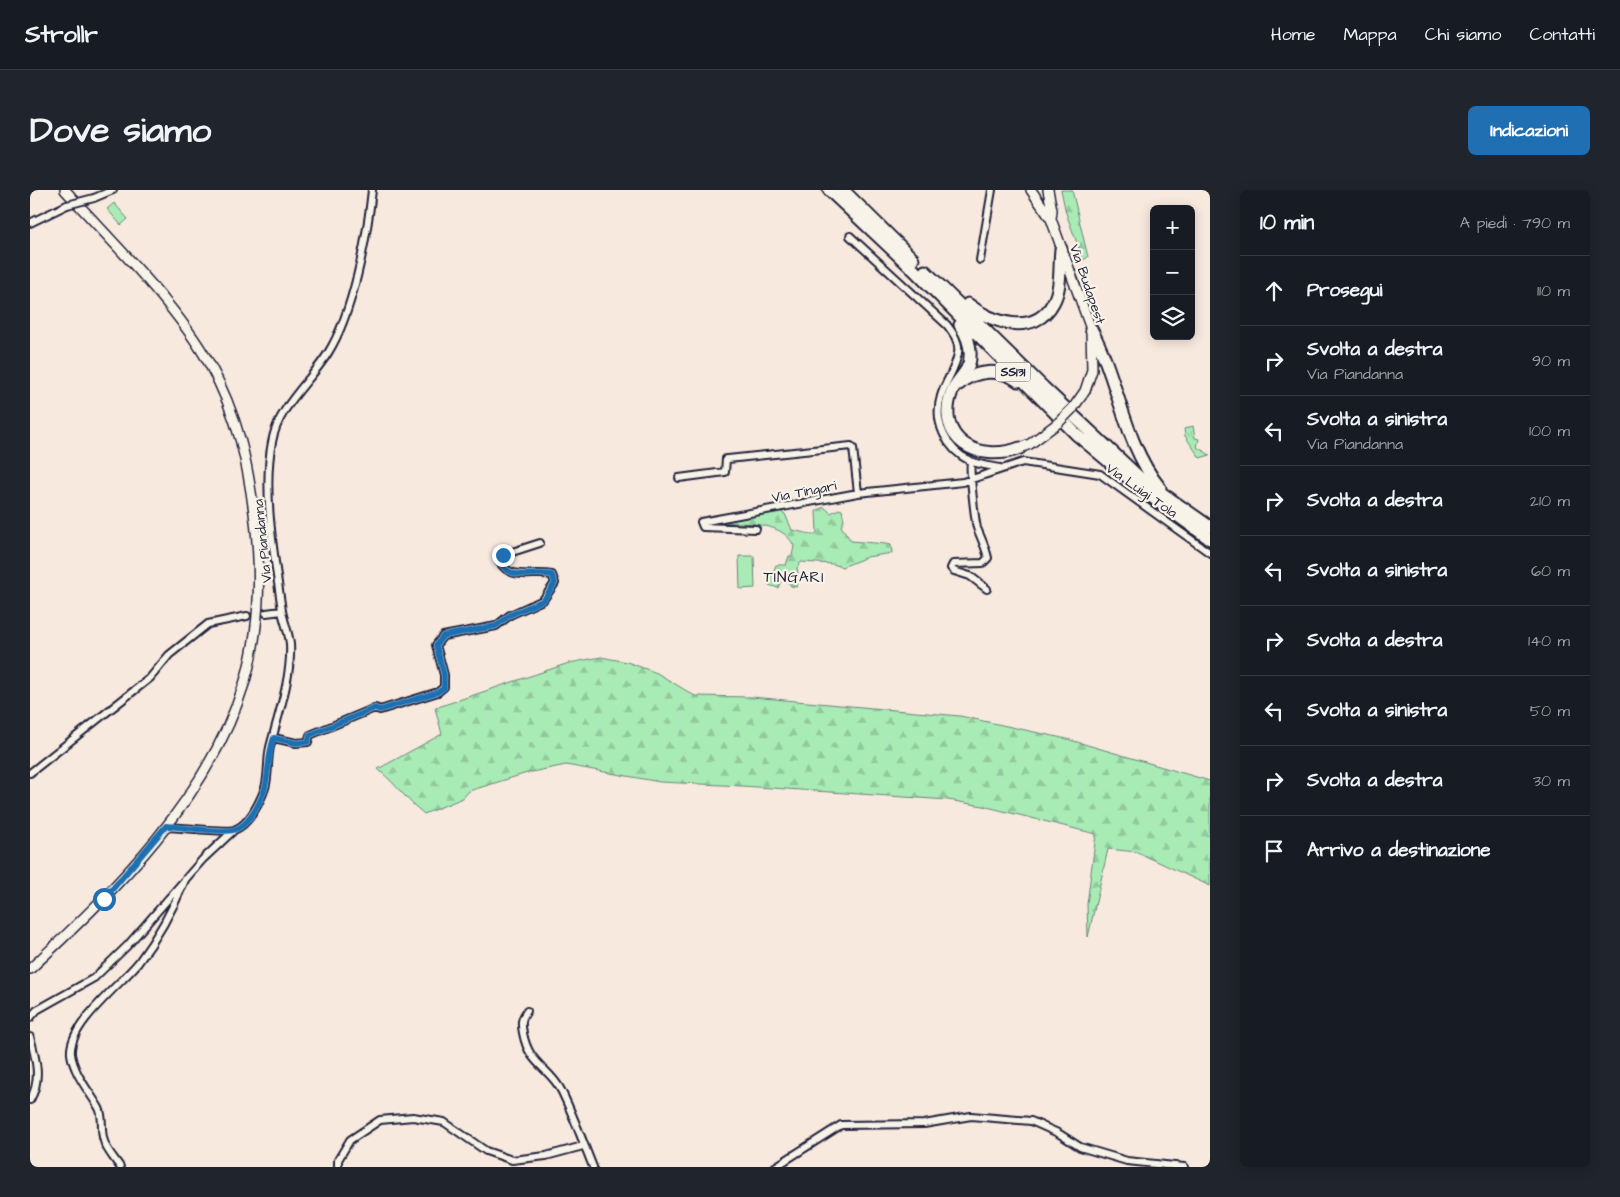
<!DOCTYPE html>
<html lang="it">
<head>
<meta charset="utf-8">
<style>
  :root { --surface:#171b24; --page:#20242c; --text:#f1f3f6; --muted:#9ea1a6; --line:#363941; --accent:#1f6fb2 }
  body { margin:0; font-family:"Architects Daughter",sans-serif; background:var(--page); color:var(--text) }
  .controls { position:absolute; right:15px; top:15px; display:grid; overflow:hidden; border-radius:8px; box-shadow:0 2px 12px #0003 }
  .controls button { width:45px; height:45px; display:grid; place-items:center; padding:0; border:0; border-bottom:1px solid var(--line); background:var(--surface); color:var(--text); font:25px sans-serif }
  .stop { position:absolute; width:15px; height:15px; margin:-11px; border:4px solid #1f6fb2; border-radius:50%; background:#fff }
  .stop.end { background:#1f6fb2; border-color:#fff; box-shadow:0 1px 5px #0008 }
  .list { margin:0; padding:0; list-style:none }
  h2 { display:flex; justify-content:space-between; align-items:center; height:65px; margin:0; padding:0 20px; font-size:21px }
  h2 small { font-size:16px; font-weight:400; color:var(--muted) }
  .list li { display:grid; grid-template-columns:32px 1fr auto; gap:15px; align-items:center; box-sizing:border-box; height:70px; padding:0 20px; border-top:1px solid var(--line) }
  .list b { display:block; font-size:19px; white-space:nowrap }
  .list p { margin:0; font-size:16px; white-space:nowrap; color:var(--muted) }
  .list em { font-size:16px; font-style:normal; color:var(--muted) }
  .icon { flex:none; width:28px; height:28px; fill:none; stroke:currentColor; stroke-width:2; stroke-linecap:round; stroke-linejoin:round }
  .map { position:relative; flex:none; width:1180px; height:977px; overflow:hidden; border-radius:8px }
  header { display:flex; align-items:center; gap:30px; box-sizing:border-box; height:70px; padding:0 25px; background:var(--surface); border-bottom:1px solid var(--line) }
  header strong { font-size:24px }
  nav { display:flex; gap:28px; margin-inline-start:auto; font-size:18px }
  .intro { display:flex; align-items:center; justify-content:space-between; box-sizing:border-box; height:120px; padding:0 30px }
  h1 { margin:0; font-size:35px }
  .button { padding:12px 22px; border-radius:8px; background:var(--accent); color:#fff; font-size:18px; font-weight:700 }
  main { display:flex; gap:30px; padding:0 30px }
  aside { flex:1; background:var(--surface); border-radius:8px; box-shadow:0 2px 12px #0003 }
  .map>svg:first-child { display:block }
</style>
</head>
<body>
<header>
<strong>Strollr</strong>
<nav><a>Home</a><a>Mappa</a><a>Chi siamo</a><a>Contatti</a></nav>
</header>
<div class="intro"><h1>Dove siamo</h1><a class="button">Indicazioni</a></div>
<main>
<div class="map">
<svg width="1180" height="977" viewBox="0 0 1180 977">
  <defs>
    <pattern id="grass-tufts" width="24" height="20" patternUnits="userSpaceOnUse" patternTransform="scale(1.25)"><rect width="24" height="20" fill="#a9ebb5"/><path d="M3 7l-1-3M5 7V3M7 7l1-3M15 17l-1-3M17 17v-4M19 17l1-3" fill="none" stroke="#91c99d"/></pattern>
    <pattern id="forest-firs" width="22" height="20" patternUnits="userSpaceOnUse" patternTransform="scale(1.25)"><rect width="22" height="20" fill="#a9ebb5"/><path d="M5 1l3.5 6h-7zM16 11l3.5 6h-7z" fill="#91c99d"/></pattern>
  </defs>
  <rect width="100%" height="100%" fill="#f8e9df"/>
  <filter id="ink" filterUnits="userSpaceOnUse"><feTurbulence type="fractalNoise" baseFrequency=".02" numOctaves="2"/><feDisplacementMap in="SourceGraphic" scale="10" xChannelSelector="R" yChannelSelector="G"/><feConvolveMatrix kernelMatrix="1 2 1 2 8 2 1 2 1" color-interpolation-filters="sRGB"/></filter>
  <g filter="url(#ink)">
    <!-- grass -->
    <path fill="url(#grass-tufts)" stroke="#668678" d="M 1163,236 L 1165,248 L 1169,249 L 1167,257 L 1180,265 L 1170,268 L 1155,246 L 1154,239 Z"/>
    <!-- forest -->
    <path fill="url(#forest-firs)" stroke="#668678" d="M 1031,0 L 1042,0 L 1058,67 L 1053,70 L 1036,23 Z
      M 794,317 L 801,323 L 809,319 L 812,320 L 814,330 L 811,336 L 821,351 L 856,354 L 861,355 L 862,363 L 837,367 L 812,377 L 803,374 L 771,372 L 767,378 L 769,389 L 767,397 L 761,396 L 755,388 L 752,388 L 748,398 L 739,395 L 739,392 L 746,375 L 756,375 L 759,366 L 762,366 L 764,356 C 752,329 708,334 685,332 L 748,320 L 755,324 L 762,340 L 785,345 L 787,342 L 786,321 Z
      M 571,467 L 597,472 L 627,483 L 665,506 L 722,507 L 930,526 L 1037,549 L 1180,591 L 1180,696 L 1107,662 L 1078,659 L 1058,747 L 1057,714 L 1066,644 L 953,616 L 918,610 L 712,596 L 630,592 L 536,575 L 497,583 L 439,601 L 433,608 L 394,624 C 377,611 365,593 348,579 L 412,544 L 405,518 L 539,473 Z"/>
    <!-- garden -->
    <path fill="#a9ebb5" stroke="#668678" d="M 84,13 L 98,29 L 91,35 L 77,19 Z
      M 709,366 L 724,366 L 725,398 L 710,399 Z"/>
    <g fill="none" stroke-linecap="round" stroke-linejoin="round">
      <!-- minor casing -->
      <g stroke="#22223b" stroke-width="10">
        <path id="minor" d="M 64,8 L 83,0
          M 0,33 L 37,15
          M 820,46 L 917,135 C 923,143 930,152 928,163 C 926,179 915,191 911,206 C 903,232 916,259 940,271 C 949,275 961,276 970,278
          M 950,70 L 962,0
          M 941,272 C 939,279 945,330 947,338 C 951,348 956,358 958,368 L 953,373 L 923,374 L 921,378 L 924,381 L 940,386 L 957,399
          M 649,288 L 695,282 L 696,269 L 698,269 L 821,256 L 823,258 L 828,303
          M 726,339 L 673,337 L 671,332 L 828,303 L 933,292 L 993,272 L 1070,284 L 1180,363
          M 236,423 L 252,421
          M 244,548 L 266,553 L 278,552 L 280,545 L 345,518 L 350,520 L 408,502 L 414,497 L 414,485 L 406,455 L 413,446 L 466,436 L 480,425 L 513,410 L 525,393 L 522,385 C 504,381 480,391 470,372 L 473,365 L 510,353
          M 0,583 L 120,488 L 139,465 L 178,434 L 217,426
          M 137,637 C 150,637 194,643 204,640 C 219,635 230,612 235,598 C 239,585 237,570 240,557 C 248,526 262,486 260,454 C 259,443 254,432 252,421 C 245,369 232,303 242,252 C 248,217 280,192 298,163 C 323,123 337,48 342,0
          M 497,821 C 491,829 491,833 493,843 C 499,876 520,877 532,902 C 544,927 553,952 563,977
          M 0,828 L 7,820 L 64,788 L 97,756 L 173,669 L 203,641
          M 0,847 C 6,869 12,889 0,910
          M 90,977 C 85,969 76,960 74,951 C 70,941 74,927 69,918 C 59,901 44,884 41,864 C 38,835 90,795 108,773 C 127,748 143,719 155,690
          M 308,977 L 308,970 L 320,950 L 350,930 L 383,927 L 414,932 L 456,961 L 482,970 L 516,966 L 553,956
          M 745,977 L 811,935 L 894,934 L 941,926 L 1001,931 L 1028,943 L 1050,957 L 1097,971 L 1154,977"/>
      </g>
      <!-- secondary casing -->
      <g stroke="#22223b" stroke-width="12">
        <path id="secondary" d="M 1001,0 L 1021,29 L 1061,139 L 1062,180 L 1055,201 L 1043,218
          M 1018,0 L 1022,20 L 1021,29
          M 990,258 L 1000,254 L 1028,233
          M 0,779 C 87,698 179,609 215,491 C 230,440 231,383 225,331 C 218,272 208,226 179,173 C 145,113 82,52 35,0"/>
      </g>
      <!-- trunk casing -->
      <g stroke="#22223b" stroke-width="15">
        <path id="trunk" d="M 799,0 L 884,80 L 1046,244 L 1119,305 L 1180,349
          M 813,0 L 883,69
          M 895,81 L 1014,198 L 1110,288 L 1180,337
          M 938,114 C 961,133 1005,147 1023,113 C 1032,97 1029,77 1031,59
          M 930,135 C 937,145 941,155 940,167 C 940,181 927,189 922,201 C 904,249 948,274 990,258
          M 1061,139 C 1089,190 1093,252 1130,298
          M 929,194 C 945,180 971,178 988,191"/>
      </g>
      <!-- minor -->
      <use href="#minor" stroke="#f7f3e8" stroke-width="6"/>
      <!-- secondary -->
      <use href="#secondary" stroke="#f7f3e8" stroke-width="9"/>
      <!-- trunk -->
      <use href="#trunk" stroke="#f7f3e8" stroke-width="11"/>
      <!-- minor-bridge casing -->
      <g stroke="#22223b" stroke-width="10" stroke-linecap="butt">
        <path id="minor-bridge" d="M 37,15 L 64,8"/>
      </g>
      <!-- secondary-bridge casing -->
      <g stroke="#22223b" stroke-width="12" stroke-linecap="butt">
        <path id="secondary-bridge" d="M 1028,233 L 1043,218"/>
      </g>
      <!-- minor-bridge -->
      <use href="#minor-bridge" stroke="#f7f3e8" stroke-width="6"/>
      <!-- secondary-bridge -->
      <use href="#secondary-bridge" stroke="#f7f3e8" stroke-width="9"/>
    </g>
  </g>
  <g fill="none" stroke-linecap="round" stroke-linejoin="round" filter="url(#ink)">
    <!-- route -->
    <path stroke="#1f6fb2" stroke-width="6" d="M 74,709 L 136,636 C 151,637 191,643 203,640 C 219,637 231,611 235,598 C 239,581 238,564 244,548 L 266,553 L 278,552 L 280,545 L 345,518 L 350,520 L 408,502 L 414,498 L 414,485 L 406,455 L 413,446 L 466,436 L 480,425 L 514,410 L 525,393 L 522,385 C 504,381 480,392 470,372 L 473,365"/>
  </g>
  <g text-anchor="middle" stroke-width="4.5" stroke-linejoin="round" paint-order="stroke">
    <!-- shield labels -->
    <rect fill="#f7f3e8" stroke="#62616f" stroke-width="1" x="965.5" y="172.5" width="35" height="19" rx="4"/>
    <g font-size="12" font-weight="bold" fill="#22223b">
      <text x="983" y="186">SS131</text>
    </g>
    <!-- street labels -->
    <g font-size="14" fill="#22223b" stroke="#f7f3e8">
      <text transform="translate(1058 94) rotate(71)" y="5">Via Budapest</text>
      <text transform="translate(1112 300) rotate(35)" y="5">Via Luigi Tola</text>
      <text transform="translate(774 301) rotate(-11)" y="5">Via Tingari</text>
      <text transform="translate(232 351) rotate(-96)" y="5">Via Piandanna</text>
    </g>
    <!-- neighbourhood labels -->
    <g font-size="15" letter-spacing="1" fill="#22223b" stroke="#f7f3e8">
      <text x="764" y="392">TINGARI</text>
    </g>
  </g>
</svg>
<div class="controls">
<button>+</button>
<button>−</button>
<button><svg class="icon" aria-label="layers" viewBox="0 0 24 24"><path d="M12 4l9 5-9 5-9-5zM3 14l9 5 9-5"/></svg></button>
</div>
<div class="stop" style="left:74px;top:709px"></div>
<div class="stop end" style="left:473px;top:365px"></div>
</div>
<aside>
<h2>10 min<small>A piedi · 790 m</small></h2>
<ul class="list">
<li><svg class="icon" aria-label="ahead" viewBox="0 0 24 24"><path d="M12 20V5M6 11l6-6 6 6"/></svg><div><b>Prosegui</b></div><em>110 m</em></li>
<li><svg class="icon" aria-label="right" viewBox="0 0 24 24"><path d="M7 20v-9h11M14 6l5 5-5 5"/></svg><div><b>Svolta a destra</b><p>Via Piandanna</p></div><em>90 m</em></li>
<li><svg class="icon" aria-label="left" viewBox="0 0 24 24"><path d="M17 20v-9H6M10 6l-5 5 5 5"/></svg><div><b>Svolta a sinistra</b><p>Via Piandanna</p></div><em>100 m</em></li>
<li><svg class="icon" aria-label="right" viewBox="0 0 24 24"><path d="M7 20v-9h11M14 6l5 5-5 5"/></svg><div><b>Svolta a destra</b></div><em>210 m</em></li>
<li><svg class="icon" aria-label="left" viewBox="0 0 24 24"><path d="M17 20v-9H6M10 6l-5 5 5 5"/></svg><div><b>Svolta a sinistra</b></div><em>60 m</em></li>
<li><svg class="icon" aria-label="right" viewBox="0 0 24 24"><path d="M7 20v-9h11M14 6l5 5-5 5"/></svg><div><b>Svolta a destra</b></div><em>140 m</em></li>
<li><svg class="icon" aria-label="left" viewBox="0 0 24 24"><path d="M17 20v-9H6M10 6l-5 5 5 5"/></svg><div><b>Svolta a sinistra</b></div><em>50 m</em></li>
<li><svg class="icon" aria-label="right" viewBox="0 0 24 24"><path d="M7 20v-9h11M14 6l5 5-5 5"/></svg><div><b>Svolta a destra</b></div><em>30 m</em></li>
<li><svg class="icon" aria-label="arrive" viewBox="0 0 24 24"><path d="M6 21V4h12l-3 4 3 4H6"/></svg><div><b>Arrivo a destinazione</b></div></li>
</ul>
</aside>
</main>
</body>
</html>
